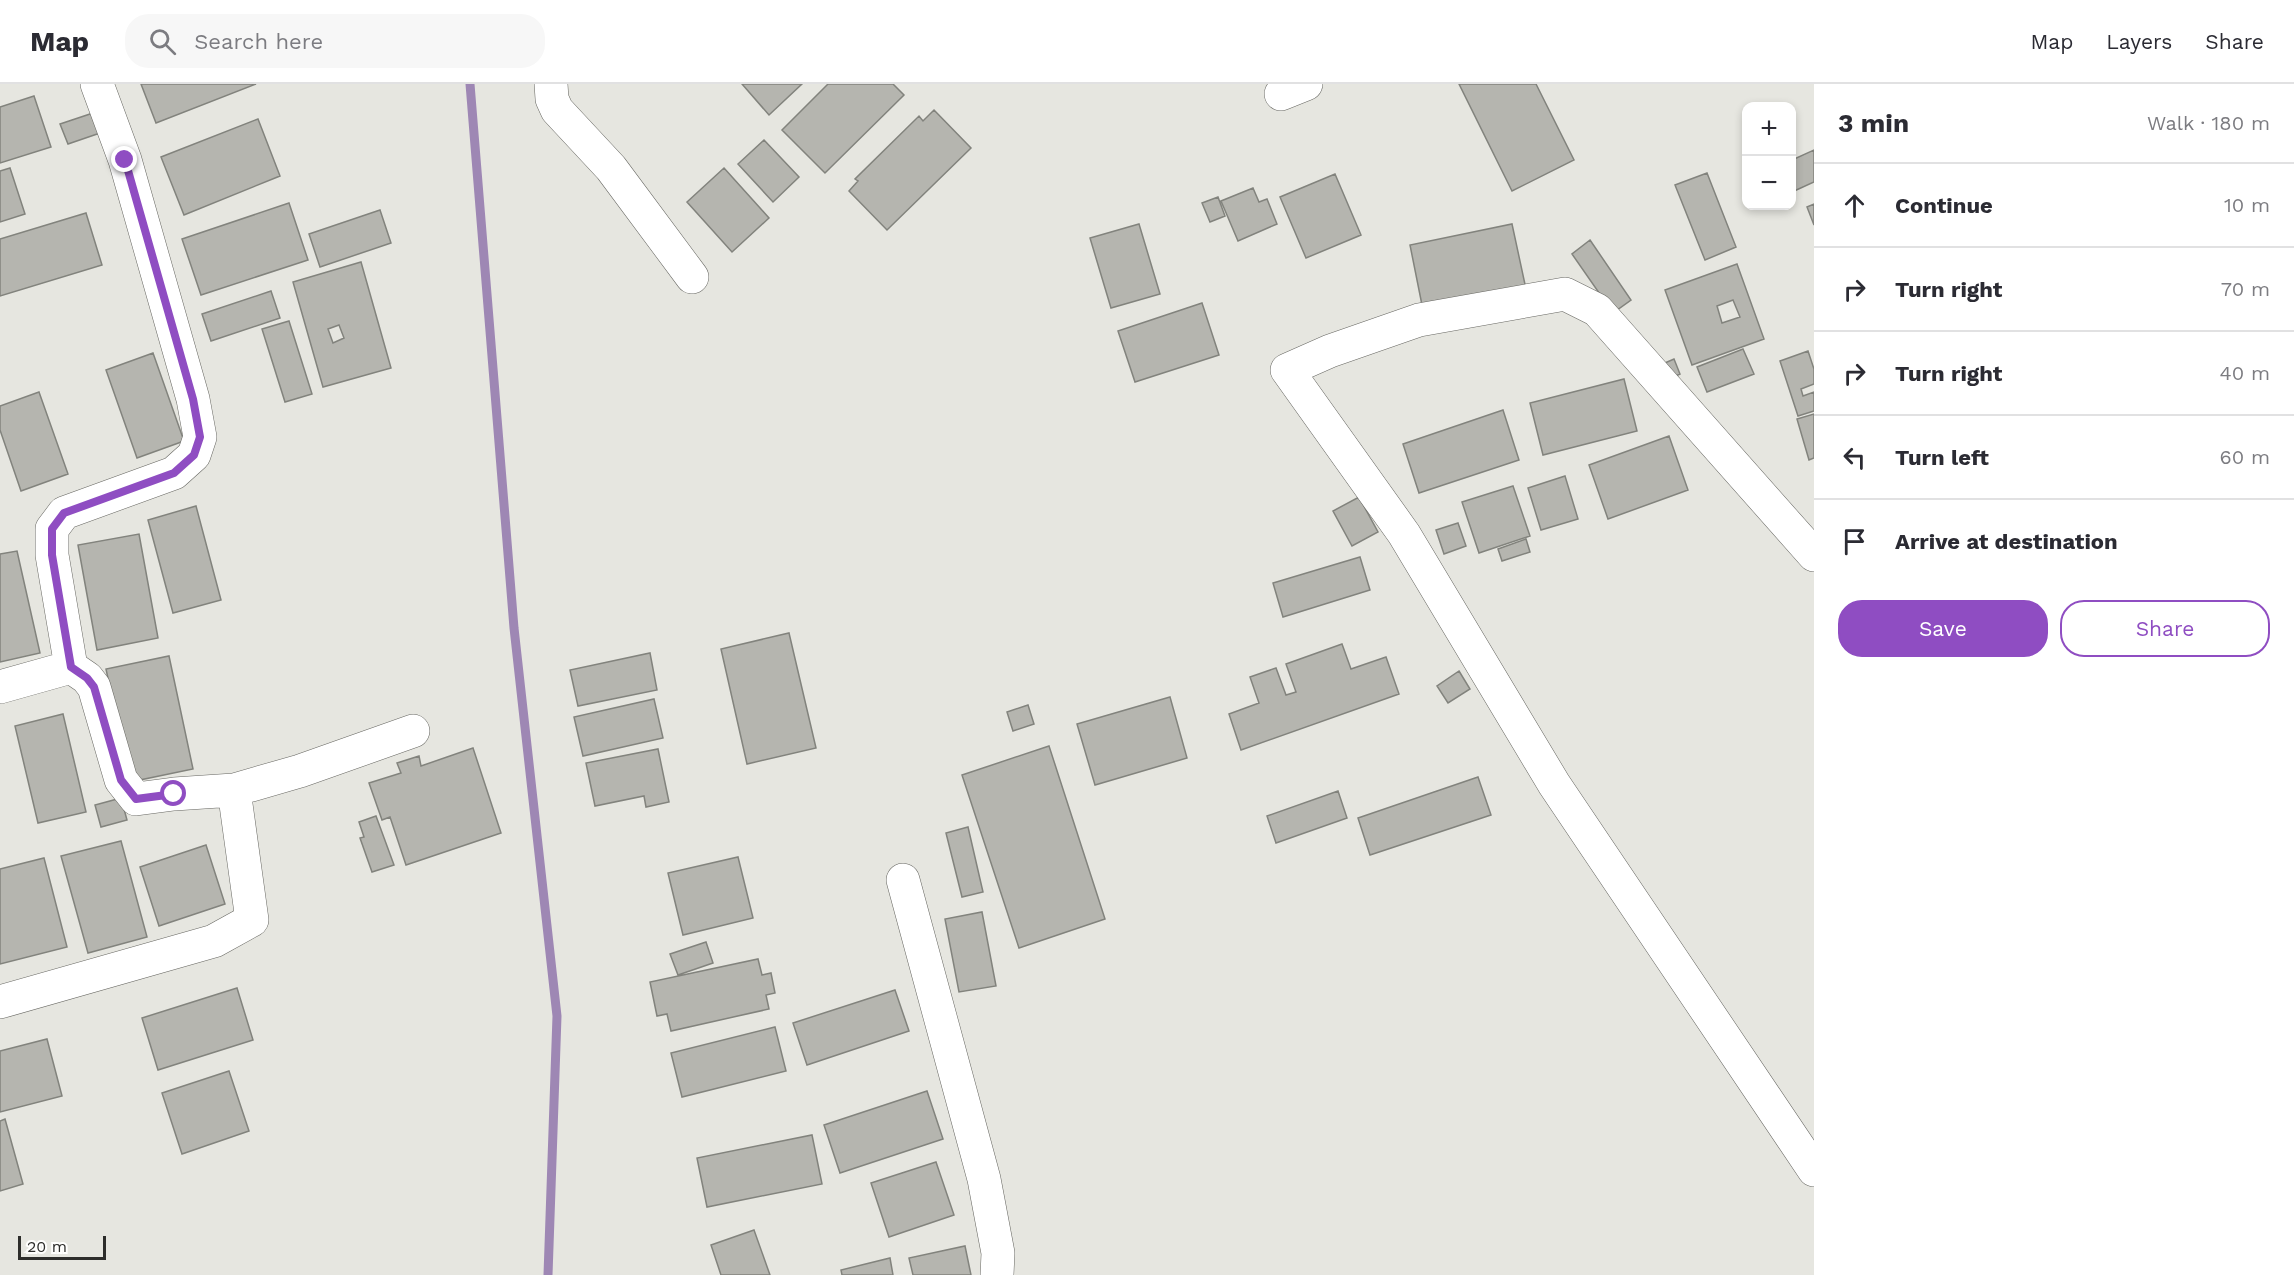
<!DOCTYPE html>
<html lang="en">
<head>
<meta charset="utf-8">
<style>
  :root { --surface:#fff; --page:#f7f7f7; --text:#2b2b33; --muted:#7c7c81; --line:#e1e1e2; --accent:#8f4dc2 }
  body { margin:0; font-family:"Work Sans",sans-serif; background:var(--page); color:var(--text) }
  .controls { position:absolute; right:18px; top:18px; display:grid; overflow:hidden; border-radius:12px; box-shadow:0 3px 9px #0003 }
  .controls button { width:54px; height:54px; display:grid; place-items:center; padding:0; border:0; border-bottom:2px solid var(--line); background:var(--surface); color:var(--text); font:30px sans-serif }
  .scale { position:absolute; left:18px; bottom:15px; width:88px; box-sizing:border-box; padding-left:6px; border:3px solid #2d2d2b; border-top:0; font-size:16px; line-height:21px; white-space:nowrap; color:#2d2d2b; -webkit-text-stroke:4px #fffffe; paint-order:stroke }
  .stop { position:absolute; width:18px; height:18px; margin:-14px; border:4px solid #8f4dc2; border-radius:50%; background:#fff }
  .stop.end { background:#8f4dc2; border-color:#fff; box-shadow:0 2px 6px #0008 }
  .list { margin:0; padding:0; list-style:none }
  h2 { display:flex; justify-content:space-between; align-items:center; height:78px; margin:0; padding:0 24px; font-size:26px }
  h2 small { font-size:20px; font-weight:400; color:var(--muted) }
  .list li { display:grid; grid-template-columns:39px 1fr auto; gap:18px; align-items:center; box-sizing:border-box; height:84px; padding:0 24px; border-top:2px solid var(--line) }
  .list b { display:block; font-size:22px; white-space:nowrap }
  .list em { font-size:20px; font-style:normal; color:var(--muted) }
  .actions { display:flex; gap:12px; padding:18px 24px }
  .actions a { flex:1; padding:14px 0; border:2px solid var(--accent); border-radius:24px; text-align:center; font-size:21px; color:var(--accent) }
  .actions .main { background:var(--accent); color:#fff }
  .icon { flex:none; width:33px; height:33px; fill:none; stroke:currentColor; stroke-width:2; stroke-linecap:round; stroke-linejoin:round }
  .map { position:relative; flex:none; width:1814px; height:1191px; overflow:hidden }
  header { display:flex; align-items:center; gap:36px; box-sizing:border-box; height:84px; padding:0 30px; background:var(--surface); border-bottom:2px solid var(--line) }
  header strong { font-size:28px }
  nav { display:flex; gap:33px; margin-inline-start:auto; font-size:21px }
  .search { width:420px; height:54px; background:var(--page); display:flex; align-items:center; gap:15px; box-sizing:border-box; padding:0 21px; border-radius:24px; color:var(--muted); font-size:22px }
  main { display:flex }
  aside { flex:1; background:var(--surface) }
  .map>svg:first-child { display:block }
</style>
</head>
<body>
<header>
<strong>Map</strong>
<div class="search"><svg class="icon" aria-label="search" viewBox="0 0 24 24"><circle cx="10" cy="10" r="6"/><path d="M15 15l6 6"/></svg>Search here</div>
<nav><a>Map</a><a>Layers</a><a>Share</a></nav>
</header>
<main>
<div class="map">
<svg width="1814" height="1191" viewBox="0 0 1814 1191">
  <rect width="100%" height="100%" fill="#e6e6e0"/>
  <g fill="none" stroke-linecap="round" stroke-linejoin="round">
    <!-- stream -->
    <path stroke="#9e87b4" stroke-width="9" d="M 470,0 L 514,544 L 557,932 L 548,1191"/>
  </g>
  <!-- building -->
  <path fill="#b5b5af" stroke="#82837d" stroke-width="1.5" fill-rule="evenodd" d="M 141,0 L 256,0 L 156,39 Z
    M 742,0 L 802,0 L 769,31 Z
    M 828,0 L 893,0 L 904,11 L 825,89 L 782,46 Z
    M 1459,0 L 1536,0 L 1574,76 L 1512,107 Z
    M 34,12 L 51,63 L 0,79 L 0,23 Z
    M 934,26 L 971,64 L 887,146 L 849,107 L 858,97 L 855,95 L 919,32 L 923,37 Z
    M 96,28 L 103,48 L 68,60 L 60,40 Z
    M 258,35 L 280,92 L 184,131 L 161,73 Z
    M 764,56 L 799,93 L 773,118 L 738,80 Z
    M 1814,66 L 1814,98 L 1792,108 L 1792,76 Z
    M 10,84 L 25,130 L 0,138 L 0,87 Z
    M 724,84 L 769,134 L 732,168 L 687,118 Z
    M 1707,89 L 1736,163 L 1705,176 L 1675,101 Z
    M 1335,90 L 1361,151 L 1306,174 L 1280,113 Z
    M 1253,104 L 1259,118 L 1267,115 L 1277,140 L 1238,157 L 1221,117 Z
    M 1218,113 L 1225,132 L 1210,138 L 1202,119 Z
    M 289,119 L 308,176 L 201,211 L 182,155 Z
    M 1814,120 L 1814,141 L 1807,123 Z
    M 380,126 L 391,159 L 320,183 L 309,150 Z
    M 86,129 L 102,181 L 0,212 L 0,155 Z
    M 1139,140 L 1160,210 L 1111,224 L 1090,154 Z
    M 1512,140 L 1526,205 L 1423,226 L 1410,161 Z
    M 1590,156 L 1631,216 L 1613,229 L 1572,170 Z
    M 361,178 L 391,284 L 323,303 L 293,198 ZM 339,241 L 344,254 L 333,259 L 328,245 Z
    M 1737,180 L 1764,255 L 1692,281 L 1665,206 ZM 1733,216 L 1740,233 L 1722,239 L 1717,222 Z
    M 271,207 L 280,234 L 211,257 L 202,230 Z
    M 1202,219 L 1219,271 L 1135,298 L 1118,247 Z
    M 289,237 L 312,310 L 285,318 L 262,245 Z
    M 1743,265 L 1754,290 L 1707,308 L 1697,283 Z
    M 1808,267 L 1814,285 L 1814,300 L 1801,305 L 1803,312 L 1814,308 L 1814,327 L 1798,332 L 1780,277 Z
    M 153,269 L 184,357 L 137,374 L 106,286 Z
    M 1674,275 L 1680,290 L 1665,297 L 1658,282 Z
    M 1624,295 L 1637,347 L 1543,371 L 1530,319 Z
    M 39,308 L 68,390 L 21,407 L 0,346 L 0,322 Z
    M 1503,326 L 1519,376 L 1419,409 L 1403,360 Z
    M 1814,330 L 1814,374 L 1809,376 L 1797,335 Z
    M 1669,352 L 1688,406 L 1608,435 L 1589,381 Z
    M 1565,392 L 1578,435 L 1541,446 L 1528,404 Z
    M 1513,402 L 1530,452 L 1479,469 L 1462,418 Z
    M 1359,413 L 1378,448 L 1352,462 L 1333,427 Z
    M 196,422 L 221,516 L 173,529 L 148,436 Z
    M 1458,439 L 1466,462 L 1444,470 L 1436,446 Z
    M 139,450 L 158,554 L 97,566 L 78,461 Z
    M 1526,455 L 1530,468 L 1502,477 L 1498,465 Z
    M 17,467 L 40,569 L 0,578 L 0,470 Z
    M 1360,473 L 1370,506 L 1283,533 L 1273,499 Z
    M 789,549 L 816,664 L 747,680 L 721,565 Z
    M 1342,560 L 1351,585 L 1386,573 L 1399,610 L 1241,666 L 1229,630 L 1259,619 L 1250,593 L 1276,584 L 1286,611 L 1296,608 L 1286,580 Z
    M 650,569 L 657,606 L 578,622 L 570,586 Z
    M 169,572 L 193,685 L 130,698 L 106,585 Z
    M 1459,587 L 1470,605 L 1448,619 L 1437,602 Z
    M 1170,613 L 1187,674 L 1095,701 L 1077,640 Z
    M 654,615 L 663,654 L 583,672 L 574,633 Z
    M 1028,621 L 1034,640 L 1013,647 L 1007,628 Z
    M 63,630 L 86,728 L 38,739 L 15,642 Z
    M 1049,662 L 1105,835 L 1019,864 L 962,691 Z
    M 473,664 L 501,749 L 406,781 L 390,733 L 382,736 L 369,699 L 401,689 L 397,679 L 419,672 L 421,682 Z
    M 658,665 L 669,718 L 646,723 L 644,712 L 595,722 L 586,679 Z
    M 1478,693 L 1491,731 L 1370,771 L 1358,734 Z
    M 1338,707 L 1347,734 L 1276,759 L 1267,732 Z
    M 121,714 L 127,736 L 101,743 L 95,721 Z
    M 376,732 L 394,781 L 372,788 L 360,754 L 364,753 L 359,738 Z
    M 968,743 L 983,808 L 962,813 L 946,749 Z
    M 121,757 L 147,853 L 88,869 L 61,772 Z
    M 206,761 L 225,820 L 159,842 L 140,783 Z
    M 738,773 L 753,834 L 683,851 L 668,789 Z
    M 44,774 L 67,863 L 0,880 L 0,785 Z
    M 982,828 L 996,902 L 959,908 L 945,835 Z
    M 706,858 L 713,879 L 678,891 L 670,870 Z
    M 758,875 L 762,891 L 771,889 L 775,909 L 766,911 L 769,925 L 671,947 L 667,930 L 657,932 L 650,898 Z
    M 237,904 L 253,956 L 158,986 L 142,934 Z
    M 895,906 L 909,947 L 807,981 L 793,939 Z
    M 775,943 L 786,987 L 682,1013 L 671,969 Z
    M 47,955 L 62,1012 L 0,1028 L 0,967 Z
    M 229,987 L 249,1047 L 182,1070 L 162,1009 Z
    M 927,1007 L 943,1055 L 840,1089 L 824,1041 Z
    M 5,1035 L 23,1100 L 0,1107 L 0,1037 Z
    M 812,1051 L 822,1100 L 707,1123 L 697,1074 Z
    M 936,1078 L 954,1131 L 889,1153 L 871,1099 Z
    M 754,1146 L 770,1191 L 721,1191 L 711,1161 Z
    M 965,1162 L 971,1191 L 913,1191 L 909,1174 Z
    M 890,1174 L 893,1191 L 842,1191 L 841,1186 Z"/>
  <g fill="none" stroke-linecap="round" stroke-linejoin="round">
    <!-- minor casing -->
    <g stroke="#676762" stroke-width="34">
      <path id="minor" d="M 97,0 L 125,76 L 193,315 L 200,353 L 194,371 L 174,389 L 64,429 L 52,445 L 52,471 L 71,583 L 87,594 L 94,603 L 121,696 L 136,715 L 174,710 L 234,706 L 300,687 L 413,647
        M 551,0 L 552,15 L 557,26 L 611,84 L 692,193
        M 1281,10 L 1306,0
        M 1814,471 L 1597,226 L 1565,210 L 1419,236 L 1330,267 L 1287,286 L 1404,450 L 1554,700 L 1814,1086
        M 0,603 L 71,583
        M 903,796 L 984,1095 L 998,1169 L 997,1191
        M 0,918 L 214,857 L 252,836 L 234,706"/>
    </g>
    <!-- minor -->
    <use href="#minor" stroke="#fff" stroke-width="33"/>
  </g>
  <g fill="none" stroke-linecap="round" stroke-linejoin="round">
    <!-- route -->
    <path stroke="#8f4dc2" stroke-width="8" d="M 125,76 L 193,315 L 200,353 L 194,371 L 174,389 L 64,429 L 52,445 L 52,471 L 71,583 L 87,594 L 94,603 L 121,696 L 136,715 L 174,710"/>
  </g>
</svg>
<div class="controls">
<button>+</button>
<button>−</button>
</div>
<div class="scale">20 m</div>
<div class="stop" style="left:174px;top:710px"></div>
<div class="stop end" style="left:125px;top:76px"></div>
</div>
<aside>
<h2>3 min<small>Walk · 180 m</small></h2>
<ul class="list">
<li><svg class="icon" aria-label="ahead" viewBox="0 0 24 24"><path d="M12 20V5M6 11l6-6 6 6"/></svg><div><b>Continue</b></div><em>10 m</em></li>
<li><svg class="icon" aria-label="right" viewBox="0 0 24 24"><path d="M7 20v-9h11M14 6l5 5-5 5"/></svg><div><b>Turn right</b></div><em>70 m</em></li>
<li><svg class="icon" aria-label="right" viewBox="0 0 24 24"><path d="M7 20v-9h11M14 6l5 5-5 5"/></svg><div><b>Turn right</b></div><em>40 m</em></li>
<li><svg class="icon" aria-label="left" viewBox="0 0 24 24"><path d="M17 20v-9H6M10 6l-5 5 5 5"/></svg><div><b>Turn left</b></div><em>60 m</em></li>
<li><svg class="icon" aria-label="arrive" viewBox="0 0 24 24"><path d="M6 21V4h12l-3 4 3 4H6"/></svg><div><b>Arrive at destination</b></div></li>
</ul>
<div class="actions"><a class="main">Save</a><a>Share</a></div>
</aside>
</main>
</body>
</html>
